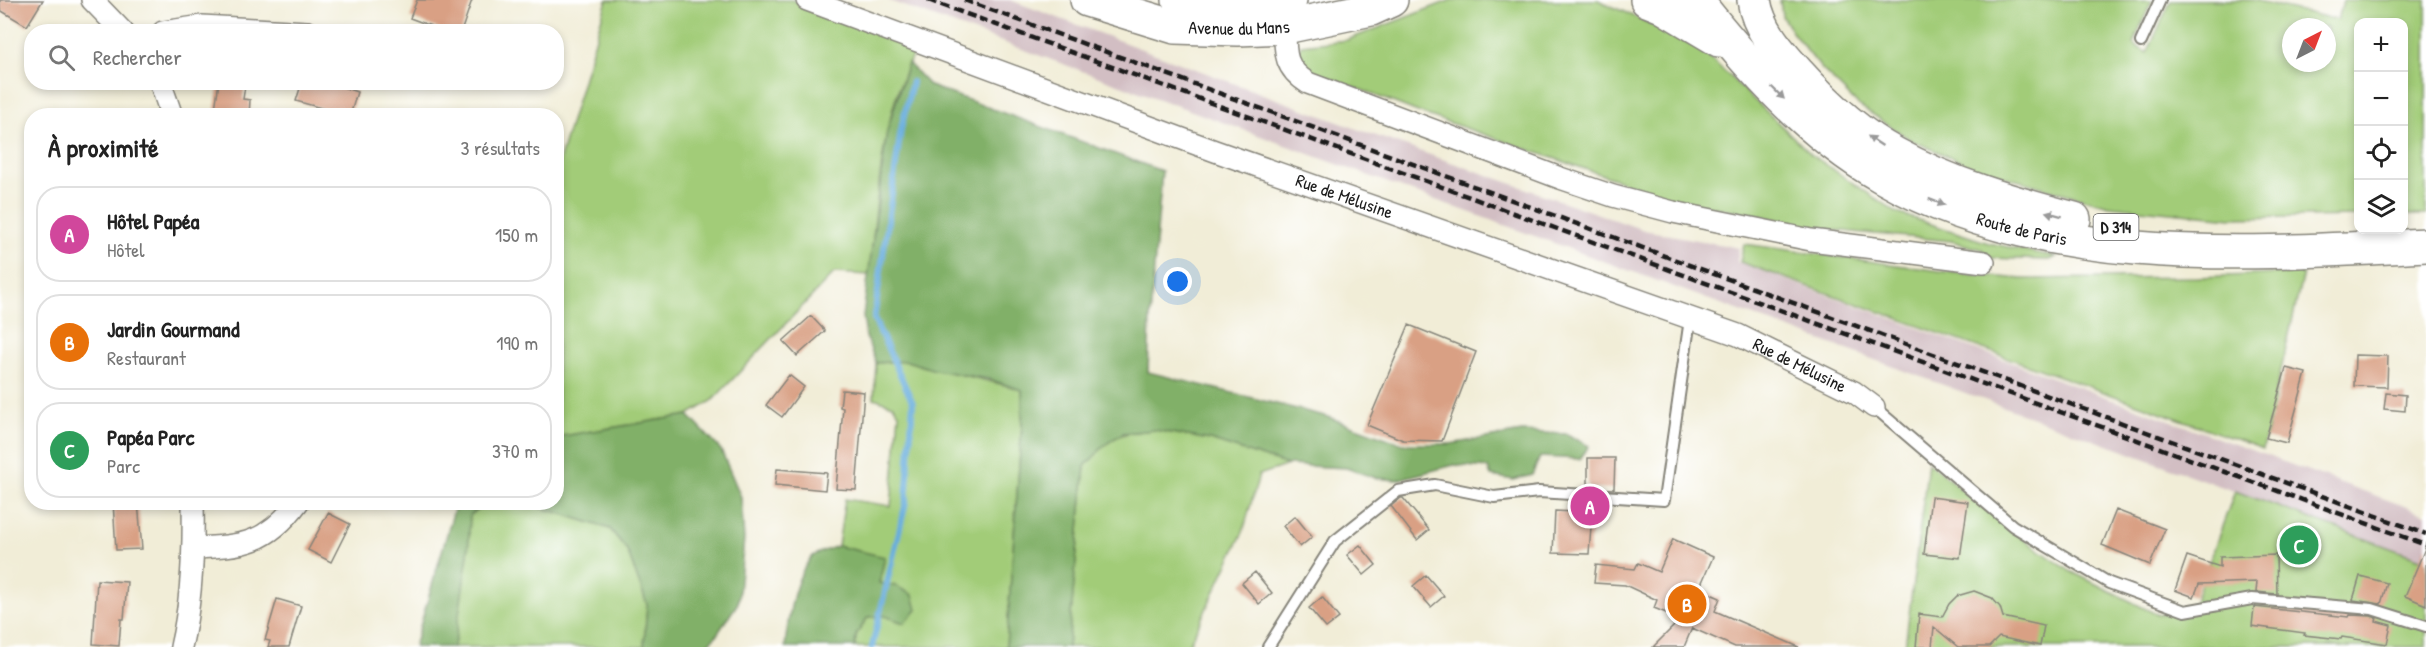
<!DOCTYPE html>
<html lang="fr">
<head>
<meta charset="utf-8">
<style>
  :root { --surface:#fff; --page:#f2f2f2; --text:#222; --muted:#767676; --line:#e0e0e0; --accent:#b5179e }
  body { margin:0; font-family:"Patrick Hand",sans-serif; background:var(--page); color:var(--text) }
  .controls { position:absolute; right:18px; top:18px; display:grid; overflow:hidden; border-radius:12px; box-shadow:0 3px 9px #0003 }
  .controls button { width:54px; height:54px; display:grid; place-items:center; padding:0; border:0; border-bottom:2px solid var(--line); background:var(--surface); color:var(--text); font:30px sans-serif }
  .compass { position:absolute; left:2282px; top:18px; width:54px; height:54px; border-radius:50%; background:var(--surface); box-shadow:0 3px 9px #0003; rotate:42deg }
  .you { position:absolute; left:1178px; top:282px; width:21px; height:21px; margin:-15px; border:4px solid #fff; border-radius:50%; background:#1a73e8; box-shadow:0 0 0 9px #1a73e833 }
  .badge { display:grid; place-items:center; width:39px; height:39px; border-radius:50%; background:var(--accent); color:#fff; font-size:20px; font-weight:700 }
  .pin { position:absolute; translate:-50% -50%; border:3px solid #fff; box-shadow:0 2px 6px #0006 }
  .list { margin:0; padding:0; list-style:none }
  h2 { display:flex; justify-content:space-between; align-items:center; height:78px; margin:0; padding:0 24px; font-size:26px }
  h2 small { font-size:20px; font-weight:400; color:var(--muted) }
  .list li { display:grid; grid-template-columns:39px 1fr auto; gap:18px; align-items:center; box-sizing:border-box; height:96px; margin:0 12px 12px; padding:0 12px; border:2px solid var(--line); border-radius:24px }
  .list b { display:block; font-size:22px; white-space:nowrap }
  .list p { margin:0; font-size:20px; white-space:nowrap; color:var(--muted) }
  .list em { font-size:20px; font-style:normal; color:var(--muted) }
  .icon { flex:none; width:33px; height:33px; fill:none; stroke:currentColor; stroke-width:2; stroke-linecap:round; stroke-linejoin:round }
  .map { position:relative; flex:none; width:2426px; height:647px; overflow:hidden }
  .search { position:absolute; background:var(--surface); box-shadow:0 3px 9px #0003; left:24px; top:24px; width:540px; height:66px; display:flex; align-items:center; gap:15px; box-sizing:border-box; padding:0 21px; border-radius:24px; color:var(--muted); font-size:22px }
  .panel { position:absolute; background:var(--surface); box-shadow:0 3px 9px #0003; left:24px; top:108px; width:540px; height:402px; border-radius:24px }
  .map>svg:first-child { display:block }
</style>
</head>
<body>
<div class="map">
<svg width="2426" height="647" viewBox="0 0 2426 647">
  <rect width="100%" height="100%" fill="#fff"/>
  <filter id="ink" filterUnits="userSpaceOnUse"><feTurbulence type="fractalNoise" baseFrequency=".0167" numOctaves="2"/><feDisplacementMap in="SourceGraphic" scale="12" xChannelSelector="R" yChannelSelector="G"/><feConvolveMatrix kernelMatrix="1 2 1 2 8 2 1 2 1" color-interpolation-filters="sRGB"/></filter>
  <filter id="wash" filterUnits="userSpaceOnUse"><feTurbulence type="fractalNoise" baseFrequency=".008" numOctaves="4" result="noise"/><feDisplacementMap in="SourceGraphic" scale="24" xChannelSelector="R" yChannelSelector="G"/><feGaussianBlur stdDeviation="1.35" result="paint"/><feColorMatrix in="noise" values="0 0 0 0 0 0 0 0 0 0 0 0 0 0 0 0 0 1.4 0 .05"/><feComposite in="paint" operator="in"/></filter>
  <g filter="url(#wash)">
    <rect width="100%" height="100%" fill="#f1edd7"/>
    <!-- industrial -->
    <path fill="#d2bec3" d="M 887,0 L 1010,0 L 1365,132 L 1644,230 L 1739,248 L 1737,262 L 2426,514 L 2426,561 Z"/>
    <!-- green -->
    <path fill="#a2cc78" stroke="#5f744a" stroke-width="1.5" fill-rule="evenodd" d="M 607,0 L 792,0 L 917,47 C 880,112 878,201 869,275 L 834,273 L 712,401 L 688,415 L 557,437 L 557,168 Z
      M 1451,0 L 1598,0 L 1673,34 L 1703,51 L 1812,155 L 1897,213 L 1989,243 L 2056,257 L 2049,260 L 1987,258 L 1983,250 L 1951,241 L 1821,229 L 1738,211 L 1685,203 L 1418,112 L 1313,71 L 1296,59 L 1301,45 L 1347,40 Z
      M 1780,0 L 2152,0 L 2133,44 L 2147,53 L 2171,0 L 2254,0 L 2338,20 L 2343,0 L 2426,0 L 2426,215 L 2404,215 L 2404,22 L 2358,22 L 2358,216 L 2232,218 L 2109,206 L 1977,169 L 1911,140 L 1857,104 L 1821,68 L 1792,32 L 1782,16 ZM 2291,27 L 2327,27 L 2327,63 L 2291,63 Z
      M 1744,244 L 1955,273 L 2022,279 L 2198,277 L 2303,273 L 2263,449 L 1740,262 Z
      M 907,361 C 944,373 984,378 1022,390 L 1022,424 L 1006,647 L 855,647 L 856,635 L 868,617 L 885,616 L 904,623 L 896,586 L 879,583 L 884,557 L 838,546 L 845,499 L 891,506 L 899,413 L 893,405 L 874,398 L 876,363 Z
      M 1155,430 L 1210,440 L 1288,465 L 1259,475 L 1243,532 L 1188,647 L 1068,647 L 1085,466 C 1113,436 1114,433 1155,430 Z
      M 1928,462 L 2009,529 L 2070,571 L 2156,614 L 2194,611 L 2196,598 L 2235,491 L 2426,561 L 2426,647 L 1905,647 Z
      M 487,503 L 527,503 L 610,529 L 627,550 L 647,604 L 644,647 L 453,647 L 468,554 L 470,515 Z"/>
    <!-- forest -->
    <path fill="#81b068" stroke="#4e6642" stroke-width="1.5" d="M 908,63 L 930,86 L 1162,171 L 1150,318 L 1148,372 L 1325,416 L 1403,444 L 1450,444 L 1522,432 L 1567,434 L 1589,446 L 1580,459 L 1540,457 L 1532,475 L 1514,480 L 1491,476 L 1488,468 L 1454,465 L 1396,480 L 1376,478 L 1346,468 L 1288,465 L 1210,440 L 1155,430 L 1123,433 L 1106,444 L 1085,466 L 1068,647 L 1006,647 L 1022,424 L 1022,390 L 988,379 L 935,370 L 907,361 L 876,363 L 866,337 L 863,316 L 887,131 Z
      M 688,415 L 721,450 L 741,497 L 744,539 L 738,603 L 716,636 L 704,647 L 644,647 L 647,604 L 627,550 L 610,529 L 527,503 L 556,502 L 557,437 Z
      M 456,503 L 487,503 L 470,515 L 468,554 L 455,641 L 453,647 L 414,647 Z
      M 838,546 L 885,557 L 879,583 L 896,586 L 913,595 L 917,610 L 904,623 L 885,616 L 868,617 L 856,635 L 855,647 L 785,647 C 788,620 793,578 812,557 C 817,552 830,549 838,546 Z"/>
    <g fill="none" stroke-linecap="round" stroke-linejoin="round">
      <!-- stream -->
      <path stroke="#67addd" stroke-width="6" d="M 872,647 L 906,502 L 913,403 L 874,319 L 901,129 L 912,82"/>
    </g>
    <g id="blocks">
      <!-- building -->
      <path fill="#d9a084" d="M 0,0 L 43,0 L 27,26 L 0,10 Z
        M 417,0 L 472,0 L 461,32 L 447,32 L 410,18 Z
        M 219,82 L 245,86 L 243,99 L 250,100 L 249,116 L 214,116 Z
        M 302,82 L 337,82 L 346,85 L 345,88 L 357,92 L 350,116 L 296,101 Z
        M 811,316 L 825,331 L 797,356 L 783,341 Z
        M 1409,325 L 1476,352 L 1442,441 L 1403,440 L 1367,425 Z
        M 2355,355 L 2388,356 L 2387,387 L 2354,386 Z
        M 2286,368 L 2306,373 L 2287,443 L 2266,438 Z
        M 789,375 L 804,387 L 782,417 L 766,405 Z
        M 842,390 L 864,392 L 856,490 L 836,489 L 843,408 L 840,407 Z
        M 2386,393 L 2406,395 L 2405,411 L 2384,409 Z
        M 1588,458 L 1615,458 L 1614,489 L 1588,488 Z
        M 777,469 L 827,473 L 825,490 L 775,485 Z
        M 1931,497 L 1968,502 L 1960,558 L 1924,554 Z
        M 1401,498 L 1403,498 L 1429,530 L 1417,540 L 1391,506 Z
        M 113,502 L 138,502 L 142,549 L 116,550 Z
        M 2116,510 L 2165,529 L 2150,565 L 2102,545 Z
        M 1555,511 L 1592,513 L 1589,554 L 1553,553 Z
        M 328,513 L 350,524 L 331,562 L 308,550 Z
        M 1295,516 L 1312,537 L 1300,547 L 1283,526 Z
        M 1673,539 L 1713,557 L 1699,589 L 1720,598 L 1715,611 L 1799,647 L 1735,647 L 1692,628 L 1684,647 L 1653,647 L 1681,619 L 1654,608 L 1657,600 L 1625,585 L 1594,583 L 1596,565 L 1635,569 L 1638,563 L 1659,572 Z
        M 1360,545 L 1376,565 L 1364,575 L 1347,555 Z
        M 2426,546 L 2426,605 L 2405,596 Z
        M 2276,555 L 2277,594 L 2256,592 L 2257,582 L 2199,584 L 2194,597 L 2175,590 L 2187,556 L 2220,567 L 2220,557 Z
        M 1255,572 L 1272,593 L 1259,604 L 1242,583 Z
        M 1426,575 L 1444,596 L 1431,607 L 1413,586 Z
        M 2360,576 L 2387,583 L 2381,604 L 2353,600 Z
        M 97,580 L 127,582 L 124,619 L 121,619 L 119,646 L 93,644 Z
        M 1974,591 L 1992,598 L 2000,607 L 2003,617 L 2044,626 L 2040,646 L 1999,637 L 1989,647 L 1958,647 L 1934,627 L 1932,647 L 1916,647 L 1919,614 L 1942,617 L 1949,604 L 1957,596 Z
        M 1322,597 L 1339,618 L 1326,628 L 1309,608 Z
        M 277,599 L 301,606 L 289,647 L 268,647 L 270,641 L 265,640 Z
        M 2254,607 L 2349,617 L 2350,615 L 2371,616 L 2377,618 L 2376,621 L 2391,625 L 2387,644 L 2342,637 L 2341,639 L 2304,635 L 2305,633 L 2252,626 Z"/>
    </g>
  </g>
  <g filter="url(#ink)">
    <use href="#blocks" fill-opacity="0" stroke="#86847a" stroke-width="1.5"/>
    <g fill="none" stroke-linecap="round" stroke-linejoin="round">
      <!-- service casing -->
      <g stroke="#86847a" stroke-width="14">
        <path id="service" d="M 2141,42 L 2160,0
          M 1874,407 L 2013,526 L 2109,583 L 2185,611 L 2252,599 L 2372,609 L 2426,626
          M 1268,647 L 1335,541 L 1398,491 L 1435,485 L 1494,497 L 1539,492 L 1664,500 L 1690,319"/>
      </g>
      <!-- minor casing -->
      <g stroke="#86847a" stroke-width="24">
        <g id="minor">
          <path d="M 92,0 L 123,32"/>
          <path id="s1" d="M 807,0 L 1215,151 L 1738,335 L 1854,392 L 1874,407"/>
          <path d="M 1285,27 C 1285,53 1284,68 1308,83 L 1560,178 L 1613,196 L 1673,212 L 1811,240 L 1984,262"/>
          <path d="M 163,32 L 202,26 L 307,32"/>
          <path d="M 160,82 L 172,116"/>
          <path d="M 194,548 C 243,546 267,544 298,502"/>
          <path d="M 181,647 C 192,600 194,551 193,502"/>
        </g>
      </g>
      <!-- primary casing -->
      <g stroke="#86847a" stroke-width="36">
        <g id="primary">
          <path id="s2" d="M 1087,0 L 1175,27 L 1238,29 L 1285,27 L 1371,9 L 1391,0"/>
          <path d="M 1179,0 L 1235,4 L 1290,0"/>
          <path d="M 1647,0 L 1662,6 L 1719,40"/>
          <path id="s3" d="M 1696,0 C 1749,67 1808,134 1883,177 C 2044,269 2248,254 2426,245"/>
          <path d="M 1754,0 C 1758,29 1779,52 1798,73 C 1826,104 1858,134 1895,154 C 1951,185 2013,203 2074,219"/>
        </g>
      </g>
      <!-- service -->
      <use href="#service" stroke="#fff" stroke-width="10"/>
      <!-- minor -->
      <use href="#minor" stroke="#fff" stroke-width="21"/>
      <!-- primary -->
      <use href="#primary" stroke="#fff" stroke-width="33"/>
      <!-- rail -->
      <path stroke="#1c1c1c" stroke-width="4.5" stroke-dasharray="9 4.5" stroke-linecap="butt" d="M 928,0 L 2426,545
        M 964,0 L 2426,534"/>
    </g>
    <!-- one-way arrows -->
    <defs><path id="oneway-solid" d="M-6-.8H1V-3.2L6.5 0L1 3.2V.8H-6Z" transform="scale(1.5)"/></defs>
    <g fill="#999">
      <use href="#oneway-solid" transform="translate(1778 93) rotate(44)"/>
      <use href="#oneway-solid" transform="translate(1875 141) rotate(-146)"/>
      <use href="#oneway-solid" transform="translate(1937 202) rotate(21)"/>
      <use href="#oneway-solid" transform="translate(2054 214) rotate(-165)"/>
    </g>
  </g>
  <g text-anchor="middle" stroke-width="5" stroke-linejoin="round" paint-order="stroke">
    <!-- shield labels -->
    <rect fill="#fff" stroke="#606060" stroke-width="1.5" x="2093.5" y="214" width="45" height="26" rx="4.5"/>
    <g font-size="16" font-weight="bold" fill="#1c1c1c">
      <text x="2116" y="233">D 314</text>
    </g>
    <!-- street labels -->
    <g font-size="18" fill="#1c1c1c" stroke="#fff">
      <text dy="6" stroke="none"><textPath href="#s2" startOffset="156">Avenue du Mans</textPath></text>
      <text dy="6" stroke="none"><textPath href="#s1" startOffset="572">Rue de Mélusine</textPath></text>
      <text dy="6" stroke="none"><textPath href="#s3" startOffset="408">Route de Paris</textPath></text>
      <text dy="6" stroke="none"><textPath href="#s1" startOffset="1058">Rue de Mélusine</textPath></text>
    </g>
  </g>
</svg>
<div class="controls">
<button>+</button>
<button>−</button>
<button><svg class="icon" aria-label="locate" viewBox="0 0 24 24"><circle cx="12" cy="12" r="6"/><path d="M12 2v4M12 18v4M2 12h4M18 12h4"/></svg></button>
<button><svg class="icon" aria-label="layers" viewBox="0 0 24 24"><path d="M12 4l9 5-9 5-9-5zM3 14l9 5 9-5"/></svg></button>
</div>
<svg class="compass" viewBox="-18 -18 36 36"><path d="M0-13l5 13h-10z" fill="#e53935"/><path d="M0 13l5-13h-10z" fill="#767676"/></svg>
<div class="you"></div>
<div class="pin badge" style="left:1590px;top:506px;background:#d1479c">A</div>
<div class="pin badge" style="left:1687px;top:604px;background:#e8710a">B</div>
<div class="pin badge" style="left:2299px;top:545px;background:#2e9e5b">C</div>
<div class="search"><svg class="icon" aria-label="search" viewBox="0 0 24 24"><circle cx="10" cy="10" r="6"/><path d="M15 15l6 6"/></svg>Rechercher</div>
<section class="panel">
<h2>À proximité<small>3 résultats</small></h2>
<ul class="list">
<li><span class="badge" style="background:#d1479c">A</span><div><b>Hôtel Papéa</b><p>Hôtel</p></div><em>150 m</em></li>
<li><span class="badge" style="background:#e8710a">B</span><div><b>Jardin Gourmand</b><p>Restaurant</p></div><em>190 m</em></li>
<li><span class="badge" style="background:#2e9e5b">C</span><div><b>Papéa Parc</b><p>Parc</p></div><em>370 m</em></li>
</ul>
</section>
</div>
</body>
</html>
